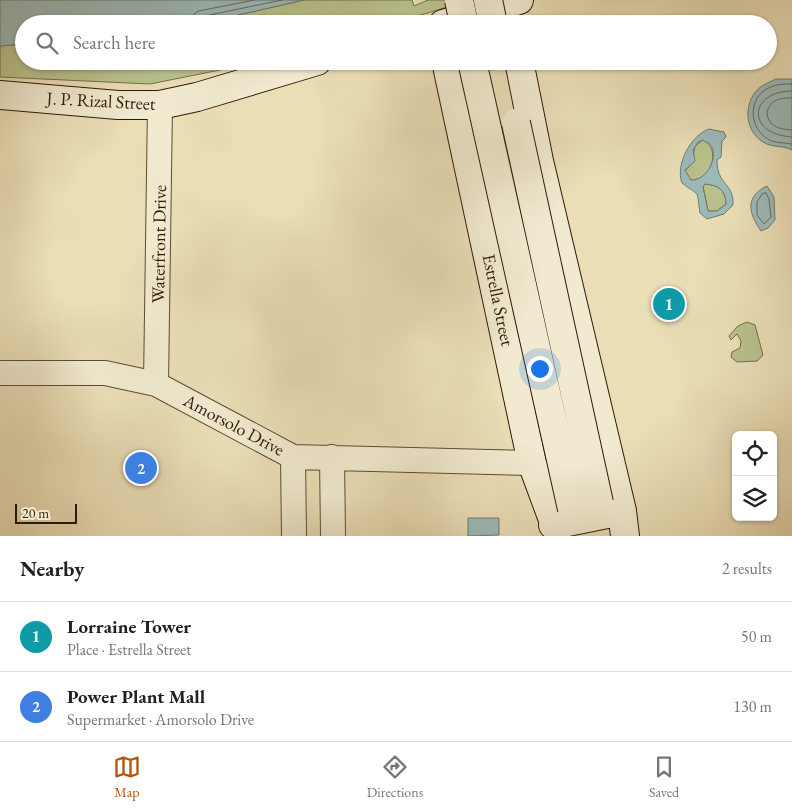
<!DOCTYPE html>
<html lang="en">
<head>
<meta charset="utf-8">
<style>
  :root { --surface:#fff; --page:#f2f2f2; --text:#202124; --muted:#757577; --line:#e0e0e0; --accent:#b45309 }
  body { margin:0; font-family:"EB Garamond",serif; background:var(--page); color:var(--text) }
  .controls { position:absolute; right:15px; bottom:15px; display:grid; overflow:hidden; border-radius:8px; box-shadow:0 1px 4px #0004 }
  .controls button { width:45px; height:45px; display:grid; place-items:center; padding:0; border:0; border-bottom:1px solid var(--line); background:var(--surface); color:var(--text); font:25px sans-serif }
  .scale { position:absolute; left:15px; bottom:12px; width:62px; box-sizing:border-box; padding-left:5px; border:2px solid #301a06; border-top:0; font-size:14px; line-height:18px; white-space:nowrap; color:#301a06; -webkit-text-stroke:4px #f1ead0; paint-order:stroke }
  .you { position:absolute; left:539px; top:368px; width:18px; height:18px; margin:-12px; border:4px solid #fff; border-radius:50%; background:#1a73e8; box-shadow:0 0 0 8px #1a73e833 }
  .badge { display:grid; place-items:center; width:32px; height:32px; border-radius:50%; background:var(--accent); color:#fff; font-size:16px; font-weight:700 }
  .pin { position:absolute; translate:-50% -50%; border:2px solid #fff; box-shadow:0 1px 5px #0006 }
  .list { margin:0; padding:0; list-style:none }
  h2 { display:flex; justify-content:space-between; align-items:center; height:65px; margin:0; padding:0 20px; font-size:21px }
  h2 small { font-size:16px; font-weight:400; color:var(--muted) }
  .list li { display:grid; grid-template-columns:32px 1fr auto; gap:15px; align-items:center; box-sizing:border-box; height:70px; padding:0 20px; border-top:1px solid var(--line) }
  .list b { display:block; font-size:19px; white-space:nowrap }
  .list p { margin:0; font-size:16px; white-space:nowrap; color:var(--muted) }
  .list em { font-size:16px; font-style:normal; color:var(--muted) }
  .icon { flex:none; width:28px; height:28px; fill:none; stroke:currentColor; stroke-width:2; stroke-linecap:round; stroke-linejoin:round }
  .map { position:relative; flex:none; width:792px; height:536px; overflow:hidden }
  .search { position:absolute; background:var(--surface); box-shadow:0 1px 4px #0004; left:15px; right:15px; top:15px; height:55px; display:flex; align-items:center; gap:12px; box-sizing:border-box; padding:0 18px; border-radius:28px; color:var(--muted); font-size:19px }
  .sheet { height:205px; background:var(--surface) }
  nav { display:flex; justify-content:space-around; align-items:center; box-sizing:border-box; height:70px; border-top:1px solid var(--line); background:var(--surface); font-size:14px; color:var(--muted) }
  nav a { display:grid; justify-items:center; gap:2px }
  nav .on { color:var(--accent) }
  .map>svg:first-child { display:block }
</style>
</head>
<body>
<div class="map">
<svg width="792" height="536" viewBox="0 0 792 536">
  <rect width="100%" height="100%" fill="#eadeb7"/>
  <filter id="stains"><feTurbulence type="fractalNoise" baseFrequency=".004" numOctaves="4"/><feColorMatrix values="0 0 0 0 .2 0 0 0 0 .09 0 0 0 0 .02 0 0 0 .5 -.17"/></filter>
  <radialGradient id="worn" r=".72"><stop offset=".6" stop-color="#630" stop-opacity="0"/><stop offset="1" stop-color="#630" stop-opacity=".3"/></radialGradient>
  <!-- green -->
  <path fill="#b9c18d" stroke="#746e4a" d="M 304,0 L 412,0 L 414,6 L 428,0 L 470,0 L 392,24 L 185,24 L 234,16 Z
    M 24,44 L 24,61 L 265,61 L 150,84 L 0,77 L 0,46 Z
    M 703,140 C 722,149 711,181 691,180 L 685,171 L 692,163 L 695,146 Z
    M 705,184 C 718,185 726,190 726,204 L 717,211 L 708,211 L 703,186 Z
    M 747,322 L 755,325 L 763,355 L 757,361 L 737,362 L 731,357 L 732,352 L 740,348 L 741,341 L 737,334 L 731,340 L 729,336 L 738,326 Z"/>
  <!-- water -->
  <path fill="#9cbab9" stroke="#717a71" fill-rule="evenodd" d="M 0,0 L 304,0 L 234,16 L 185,24 L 24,24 L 24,44 L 0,46 Z
    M 776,79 L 792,79 L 792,150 C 783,145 772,148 763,142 C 743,130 743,99 762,86 C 767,83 772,81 776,79 Z
    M 709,129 L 724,132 L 726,137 L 722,141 L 721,157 L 717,160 C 717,186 734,182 733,205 L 724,214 L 707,219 L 700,213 C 696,187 701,198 682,183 C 675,165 691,135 709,129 ZM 703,140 C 706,143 711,143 712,147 C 718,160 705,181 691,180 L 685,170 L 695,161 L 693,150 L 698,142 ZM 705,184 C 718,185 726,190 726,204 L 717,211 L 708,211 L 703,187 Z
    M 767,186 L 774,197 L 775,220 L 768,228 L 761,231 C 749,214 744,197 767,186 Z
    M 468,518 L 499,518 L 499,535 L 468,536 Z"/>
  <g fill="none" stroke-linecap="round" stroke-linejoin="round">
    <!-- shore -->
    <path stroke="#666a60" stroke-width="1" d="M 190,24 L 192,16 L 198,11 L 255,0
      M 196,24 L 200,17 L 282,0
      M 792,84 C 782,84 774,84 765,90 C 746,103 751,133 772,141 C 778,143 786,143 792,144
      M 792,91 C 749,91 745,134 792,137
      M 792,98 C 780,98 771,99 767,112 C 768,127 779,129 792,130
      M 766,193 L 769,199 L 771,217 L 764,224 L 757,215 L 757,202 L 762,194 Z"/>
    <!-- street casing -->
    <g stroke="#5e4b32" stroke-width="26">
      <path id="street" d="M 0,373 L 105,373 L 156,384 L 293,457 L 532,463
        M 156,384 L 160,105
        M 293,457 L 294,536
        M 332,457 L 333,536"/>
    </g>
    <!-- secondary casing -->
    <g stroke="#301a06" stroke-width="30">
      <path id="secondary" d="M 443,24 L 519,0
        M 446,61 L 532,463 L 559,536
        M 519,61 L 539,161 L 622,511 L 625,536
        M 0,95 L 118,105 L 160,105 L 197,97 L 317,61
        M 553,525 L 622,511"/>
    </g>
    <!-- street -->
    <use href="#street" stroke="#f1ead0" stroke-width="24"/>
    <!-- secondary -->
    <use href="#secondary" stroke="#f1ead0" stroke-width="28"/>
    <!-- secondary-bridge casing -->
    <g stroke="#301a06" stroke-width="30" stroke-linecap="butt">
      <path id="secondary-bridge" d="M 459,0 L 464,24
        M 488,0 L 493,24
        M 472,61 L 572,509
        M 516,123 L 599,503"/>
    </g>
    <!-- secondary-bridge -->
    <use href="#secondary-bridge" stroke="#f1ead0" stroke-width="28"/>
  </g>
  <g text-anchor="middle" stroke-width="4.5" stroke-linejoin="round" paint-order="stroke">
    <!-- street labels -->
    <g font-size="18" fill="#301a06" stroke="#f1ead0">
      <text transform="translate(101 101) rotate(3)" y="6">J. P. Rizal Street</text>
      <text transform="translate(159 244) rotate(-89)" y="6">Waterfront Drive</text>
      <text transform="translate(498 300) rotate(78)" y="6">Estrella Street</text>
      <text transform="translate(234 425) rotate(28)" y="6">Amorsolo Drive</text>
    </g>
  </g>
  <rect width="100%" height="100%" filter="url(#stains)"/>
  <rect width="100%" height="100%" fill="url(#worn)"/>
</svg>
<div class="controls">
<button><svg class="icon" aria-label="locate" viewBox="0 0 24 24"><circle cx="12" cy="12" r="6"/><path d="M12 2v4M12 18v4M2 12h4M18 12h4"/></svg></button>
<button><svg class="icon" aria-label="layers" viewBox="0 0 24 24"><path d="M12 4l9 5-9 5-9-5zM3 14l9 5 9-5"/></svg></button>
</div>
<div class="scale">20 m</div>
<div class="you"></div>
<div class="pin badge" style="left:669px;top:304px;background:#0f9aa8">1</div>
<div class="pin badge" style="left:141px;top:468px;background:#3f7fe0">2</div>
<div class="search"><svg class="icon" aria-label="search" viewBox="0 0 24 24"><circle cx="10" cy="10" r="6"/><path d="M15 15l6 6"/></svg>Search here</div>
</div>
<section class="sheet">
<h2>Nearby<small>2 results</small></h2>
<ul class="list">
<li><span class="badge" style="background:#0f9aa8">1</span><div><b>Lorraine Tower</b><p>Place · Estrella Street</p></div><em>50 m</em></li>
<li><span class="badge" style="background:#3f7fe0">2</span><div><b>Power Plant Mall</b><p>Supermarket · Amorsolo Drive</p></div><em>130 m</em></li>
</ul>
</section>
<nav>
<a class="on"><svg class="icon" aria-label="map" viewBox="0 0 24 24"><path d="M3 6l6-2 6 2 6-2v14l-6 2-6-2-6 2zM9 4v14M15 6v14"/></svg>Map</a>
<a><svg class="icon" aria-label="directions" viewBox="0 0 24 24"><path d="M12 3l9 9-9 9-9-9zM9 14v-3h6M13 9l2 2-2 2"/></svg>Directions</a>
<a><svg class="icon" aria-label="saved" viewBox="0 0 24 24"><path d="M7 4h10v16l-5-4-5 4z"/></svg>Saved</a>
</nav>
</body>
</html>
